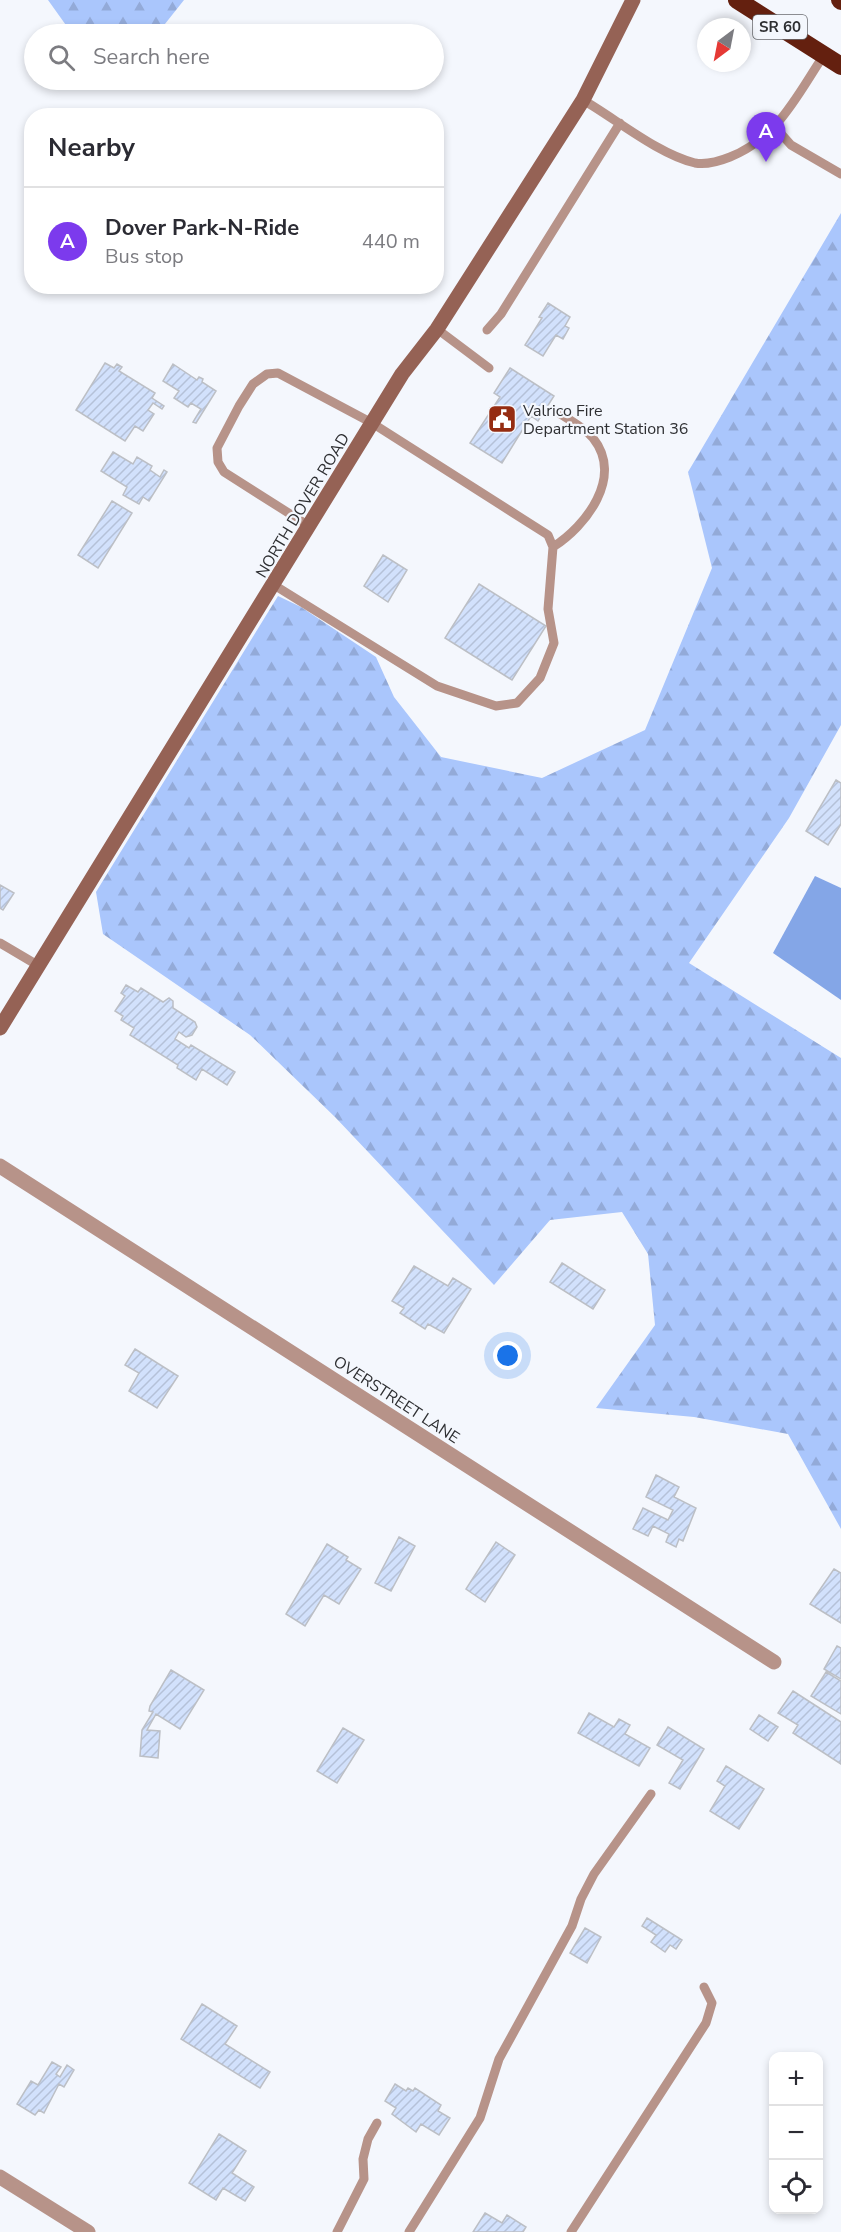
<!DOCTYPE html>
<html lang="en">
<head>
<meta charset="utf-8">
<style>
  :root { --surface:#fff; --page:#f7f7f7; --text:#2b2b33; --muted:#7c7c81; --line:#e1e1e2; --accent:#7c3aed }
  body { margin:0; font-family:"Nunito Sans",sans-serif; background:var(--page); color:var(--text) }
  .controls { position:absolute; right:18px; bottom:18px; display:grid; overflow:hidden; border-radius:12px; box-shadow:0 3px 9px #0003 }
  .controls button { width:54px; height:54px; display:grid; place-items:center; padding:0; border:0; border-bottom:2px solid var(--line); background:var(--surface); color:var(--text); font:30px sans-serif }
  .compass { position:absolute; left:697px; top:18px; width:54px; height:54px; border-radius:50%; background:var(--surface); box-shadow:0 3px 9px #0003; rotate:212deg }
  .you { position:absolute; left:508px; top:1356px; width:21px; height:21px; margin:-15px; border:4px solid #fff; border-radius:50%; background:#1a73e8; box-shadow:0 0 0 9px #1a73e833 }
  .badge { display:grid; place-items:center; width:39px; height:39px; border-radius:50%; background:var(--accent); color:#fff; font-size:20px; font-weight:700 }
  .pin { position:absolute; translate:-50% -50px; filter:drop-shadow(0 2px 3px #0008) }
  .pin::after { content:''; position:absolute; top:32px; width:21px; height:18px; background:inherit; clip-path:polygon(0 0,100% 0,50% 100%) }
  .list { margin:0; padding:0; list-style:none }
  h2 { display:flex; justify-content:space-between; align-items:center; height:78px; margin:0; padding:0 24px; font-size:26px }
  h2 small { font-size:20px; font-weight:400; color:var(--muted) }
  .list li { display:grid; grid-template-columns:39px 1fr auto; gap:18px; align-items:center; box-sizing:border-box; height:108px; padding:0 24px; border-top:2px solid var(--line) }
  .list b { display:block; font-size:22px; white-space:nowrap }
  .list p { margin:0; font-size:20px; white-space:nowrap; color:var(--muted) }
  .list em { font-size:20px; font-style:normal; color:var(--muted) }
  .icon { flex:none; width:33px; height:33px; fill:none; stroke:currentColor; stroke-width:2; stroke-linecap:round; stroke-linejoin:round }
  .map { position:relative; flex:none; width:841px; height:2232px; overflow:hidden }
  .search { position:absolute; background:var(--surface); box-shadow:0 3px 9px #0003; left:24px; top:24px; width:420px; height:66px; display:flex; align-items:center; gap:15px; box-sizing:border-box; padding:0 21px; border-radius:33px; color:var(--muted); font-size:22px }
  .panel { position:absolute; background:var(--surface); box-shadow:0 3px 9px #0003; left:24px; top:108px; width:420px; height:186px; border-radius:24px }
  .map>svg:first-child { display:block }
</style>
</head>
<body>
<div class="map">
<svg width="841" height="2232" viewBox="0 0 841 2232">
  <defs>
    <pattern id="forest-firs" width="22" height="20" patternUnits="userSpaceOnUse" patternTransform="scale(1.5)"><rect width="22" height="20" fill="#aac6fc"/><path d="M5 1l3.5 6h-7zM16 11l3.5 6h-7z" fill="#93aad8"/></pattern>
    <pattern id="building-hatch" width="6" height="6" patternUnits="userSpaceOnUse" patternTransform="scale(1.5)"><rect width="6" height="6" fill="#d2e1fc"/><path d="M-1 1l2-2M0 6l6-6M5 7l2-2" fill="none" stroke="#b5c1d8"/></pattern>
  </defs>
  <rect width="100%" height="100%" fill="#f4f7fd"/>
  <!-- forest -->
  <path fill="url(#forest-firs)" d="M 48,0 L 184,0 L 157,34 L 79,34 L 68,28 Z
    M 841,213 L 841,725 L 789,818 L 689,963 L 841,1058 L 841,1529 L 788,1434 L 694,1417 L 596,1408 L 655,1325 L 648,1254 L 622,1212 L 550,1220 L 494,1285 L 335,1117 L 250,1035 L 103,934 L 96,892 L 278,596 L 301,607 L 376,657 L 394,697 L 441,757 L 542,778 L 645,730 L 712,568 L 688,472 Z"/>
  <!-- water -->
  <path fill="#84a6e7" d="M 815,876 L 841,888 L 841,1000 L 773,953 Z"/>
  <!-- building -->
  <path fill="url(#building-hatch)" stroke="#bcbfc5" stroke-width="1.5" d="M 548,303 L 570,317 L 565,326 L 569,328 L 563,339 L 556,335 L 543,356 L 525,345 L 542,318 L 539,317 Z
    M 105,363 L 114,368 L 117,364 L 122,367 L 119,371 L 155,393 L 152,398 L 164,406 L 162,409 L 153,403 L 148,410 L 154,414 L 143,431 L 135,426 L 125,441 L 76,410 Z
    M 173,364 L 197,380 L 199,377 L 203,379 L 202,382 L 216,391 L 196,423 L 193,422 L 201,409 L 191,403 L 188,407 L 174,398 L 179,391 L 163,381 Z
    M 510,368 L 554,396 L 538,421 L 531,416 L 502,463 L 470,443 L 500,397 L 494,393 Z
    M 113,452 L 133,464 L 137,457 L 152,466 L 150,470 L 160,477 L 164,470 L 167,472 L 149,501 L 143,497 L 139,504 L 123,495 L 127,487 L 101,471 Z
    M 112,501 L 132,513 L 98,568 L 78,555 Z
    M 383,555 L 407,570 L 388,602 L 364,586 Z
    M 479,584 L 546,626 L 512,680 L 445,638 Z
    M 836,780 L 841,783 L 841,824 L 828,845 L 806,831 Z
    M 0,885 L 14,893 L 3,910 L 0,908 Z
    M 126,985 L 138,992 L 141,988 L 163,1002 L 169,998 L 173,1001 L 173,1008 L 195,1022 L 197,1027 L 192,1035 L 186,1037 L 179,1032 L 175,1039 L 189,1048 L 191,1045 L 235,1072 L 227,1085 L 202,1069 L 196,1080 L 177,1068 L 178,1065 L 130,1035 L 134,1028 L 121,1020 L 123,1016 L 115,1011 L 125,996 L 121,993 Z
    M 562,1263 L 605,1290 L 593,1309 L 550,1282 Z
    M 414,1266 L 448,1286 L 453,1278 L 471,1289 L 444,1333 L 428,1324 L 425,1329 L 400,1313 L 404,1308 L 392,1301 Z
    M 135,1349 L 178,1376 L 157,1408 L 129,1391 L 139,1373 L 125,1365 Z
    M 656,1475 L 679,1487 L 674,1497 L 696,1508 L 683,1541 L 679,1539 L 676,1547 L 666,1542 L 669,1534 L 653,1526 L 648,1536 L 633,1529 L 643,1508 L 668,1520 L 673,1510 L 646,1497 Z
    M 399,1537 L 415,1546 L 391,1591 L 375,1583 Z
    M 496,1542 L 515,1555 L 485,1602 L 466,1589 Z
    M 327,1544 L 348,1557 L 346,1560 L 361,1569 L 339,1604 L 324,1595 L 305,1626 L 286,1614 Z
    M 834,1569 L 841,1573 L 841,1623 L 810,1604 Z
    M 837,1646 L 841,1648 L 841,1679 L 824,1669 Z
    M 171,1670 L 204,1690 L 180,1729 L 156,1714 L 147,1730 L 160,1731 L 158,1758 L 140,1756 L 142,1730 L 153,1712 L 149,1711 L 150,1706 Z
    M 826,1672 L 841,1681 L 841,1714 L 811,1696 Z
    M 793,1691 L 841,1722 L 841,1764 L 793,1733 L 798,1725 L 778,1713 Z
    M 589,1713 L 614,1727 L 619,1719 L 630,1725 L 625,1734 L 650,1748 L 639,1766 L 578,1733 Z
    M 759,1715 L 778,1727 L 768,1741 L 750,1729 Z
    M 668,1727 L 704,1749 L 680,1789 L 669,1783 L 683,1760 L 657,1745 Z
    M 343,1728 L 364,1740 L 337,1783 L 317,1771 Z
    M 726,1766 L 764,1789 L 739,1829 L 710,1811 L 725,1786 L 717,1781 Z
    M 647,1918 L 682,1940 L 676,1949 L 670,1945 L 665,1952 L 651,1942 L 656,1935 L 642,1926 Z
    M 585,1928 L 601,1937 L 587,1963 L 570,1953 Z
    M 202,2004 L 237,2026 L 225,2044 L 270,2072 L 260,2088 L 181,2039 Z
    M 52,2062 L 61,2067 L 56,2074 L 60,2077 L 67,2065 L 74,2070 L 64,2087 L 59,2084 L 44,2113 L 39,2110 L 35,2115 L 17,2104 L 31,2081 L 38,2085 Z
    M 395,2084 L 406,2091 L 408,2088 L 413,2091 L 415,2088 L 441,2105 L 438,2111 L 450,2118 L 439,2135 L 421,2124 L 416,2132 L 392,2114 L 396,2108 L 385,2101 Z
    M 219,2134 L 246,2151 L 232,2173 L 254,2187 L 245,2201 L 223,2188 L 216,2200 L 189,2183 Z
    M 485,2213 L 502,2223 L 507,2215 L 526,2227 L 523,2232 L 473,2232 Z"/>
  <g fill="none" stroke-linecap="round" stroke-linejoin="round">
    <!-- lane -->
    <path stroke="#b79389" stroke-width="9" d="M 583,100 C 616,119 658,154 695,163 C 706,165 720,161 730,157 C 778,138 797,95 824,55
      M 775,127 L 791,145 L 841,174
      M 437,329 L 489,368
      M 487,330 L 501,314 L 620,123
      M 553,547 C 586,526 624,477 593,438 C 585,428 569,420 559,413
      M 274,585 L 437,686 L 496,706 L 517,703 L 540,678 L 554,643 L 548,609 L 553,547 L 548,535 L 372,423 L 278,373 L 267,374 L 253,384 L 239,406 L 217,448 L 218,462 L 224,472 L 309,526
      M 0,943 L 39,966
      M 337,2232 L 364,2179 L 363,2159 L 368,2139 L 377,2123
      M 409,2232 L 480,2118 L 499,2059 L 572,1926 L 581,1899 L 594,1874 L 651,1794
      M 571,2232 L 706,2023 L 712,2003 L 704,1987"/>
    <!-- street -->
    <path stroke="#b79389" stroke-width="15" d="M 0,1166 L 774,1662
      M 0,2177 L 88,2232"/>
    <!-- secondary -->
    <path stroke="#956255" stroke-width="15" d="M 0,1028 L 402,374 L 437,329 L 583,100 L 633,0"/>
    <!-- highway -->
    <path stroke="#64200f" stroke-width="18" d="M 737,0 L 841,66
      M 840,0 L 841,1"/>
  </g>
  <!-- icons -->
  <defs>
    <g id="civic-square" transform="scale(1.5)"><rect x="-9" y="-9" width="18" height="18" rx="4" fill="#952c12" stroke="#f4f7fd"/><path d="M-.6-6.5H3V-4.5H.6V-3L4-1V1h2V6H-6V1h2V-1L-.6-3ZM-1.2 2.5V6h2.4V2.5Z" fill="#fff"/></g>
  </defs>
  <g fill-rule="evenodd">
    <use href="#civic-square" x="502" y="419"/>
  </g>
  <g text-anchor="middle" stroke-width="4.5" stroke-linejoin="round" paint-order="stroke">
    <!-- shield labels -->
    <rect fill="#f4f7fd" stroke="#696b6f" stroke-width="1.5" x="753" y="15" width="54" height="24" rx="4.5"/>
    <g font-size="15" font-weight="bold" fill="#2e2f32">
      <text x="780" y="32">SR 60</text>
    </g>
    <!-- poi labels -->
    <g font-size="16" fill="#2e2f32" stroke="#f4f7fd" text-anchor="start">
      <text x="523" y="416">Valrico Fire<tspan x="523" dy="18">Department Station 36</tspan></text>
    </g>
    <!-- street labels -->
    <g font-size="16" fill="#2e2f32" stroke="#f4f7fd">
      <text transform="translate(302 505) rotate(-59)" y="6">NORTH DOVER ROAD</text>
      <text transform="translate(397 1399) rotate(33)" y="6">OVERSTREET LANE</text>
    </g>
  </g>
</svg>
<div class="controls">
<button>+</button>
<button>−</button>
<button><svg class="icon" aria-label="locate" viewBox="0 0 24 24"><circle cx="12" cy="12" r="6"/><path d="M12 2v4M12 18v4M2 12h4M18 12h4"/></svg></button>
</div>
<svg class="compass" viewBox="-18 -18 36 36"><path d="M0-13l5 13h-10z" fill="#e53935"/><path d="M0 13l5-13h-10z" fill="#7c7c81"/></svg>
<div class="you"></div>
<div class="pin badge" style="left:766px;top:162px">A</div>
<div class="search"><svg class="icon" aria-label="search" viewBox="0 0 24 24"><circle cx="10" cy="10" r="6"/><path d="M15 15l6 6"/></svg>Search here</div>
<section class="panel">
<h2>Nearby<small></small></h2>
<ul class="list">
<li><span class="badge">A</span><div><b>Dover Park-N-Ride</b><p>Bus stop</p></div><em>440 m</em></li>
</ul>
</section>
</div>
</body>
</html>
